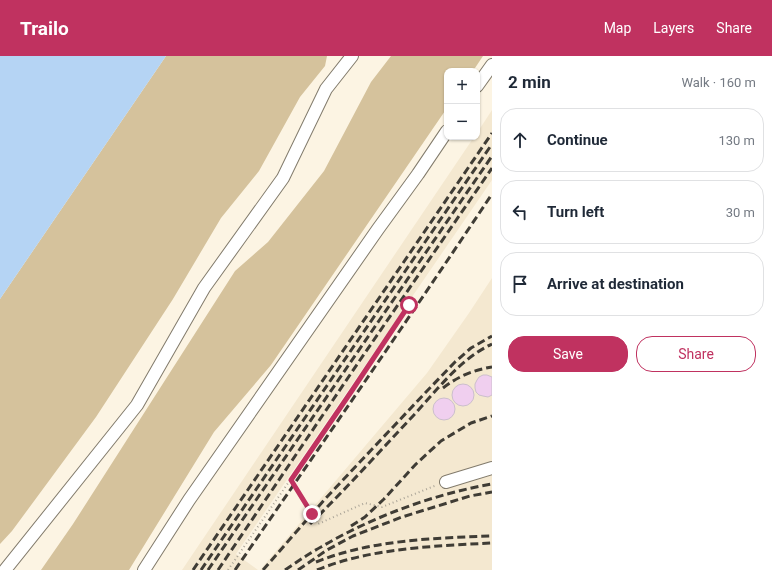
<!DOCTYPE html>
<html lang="en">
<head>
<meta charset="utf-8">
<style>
  :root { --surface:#fff; --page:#f2f2f3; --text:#1f2937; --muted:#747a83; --line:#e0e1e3; --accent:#c03260 }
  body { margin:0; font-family:Roboto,sans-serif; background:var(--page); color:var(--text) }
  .controls { position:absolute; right:12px; top:12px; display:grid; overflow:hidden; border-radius:8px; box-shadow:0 1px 3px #0004 }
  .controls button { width:36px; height:36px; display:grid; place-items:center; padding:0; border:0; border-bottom:1px solid var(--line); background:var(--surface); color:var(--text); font:20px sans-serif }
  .stop { position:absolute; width:12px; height:12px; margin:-9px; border:3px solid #c03260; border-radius:50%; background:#fff }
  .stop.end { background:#c03260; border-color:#fff; box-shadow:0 1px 4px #0008 }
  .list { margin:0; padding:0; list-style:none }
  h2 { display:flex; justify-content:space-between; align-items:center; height:52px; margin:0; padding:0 16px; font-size:17px }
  h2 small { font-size:13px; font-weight:400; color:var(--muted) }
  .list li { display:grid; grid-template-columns:26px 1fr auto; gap:12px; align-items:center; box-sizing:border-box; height:64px; margin:0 8px 8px; padding:0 8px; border:1px solid var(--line); border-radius:16px }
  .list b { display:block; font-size:15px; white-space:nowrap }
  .list em { font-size:13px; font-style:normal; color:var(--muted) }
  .actions { display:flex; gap:8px; padding:12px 16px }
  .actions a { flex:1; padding:9px 0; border:1px solid var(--accent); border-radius:16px; text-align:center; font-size:14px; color:var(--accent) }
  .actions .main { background:var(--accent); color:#fff }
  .icon { flex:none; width:22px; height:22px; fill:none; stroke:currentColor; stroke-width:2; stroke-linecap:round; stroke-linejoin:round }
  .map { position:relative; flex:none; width:492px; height:514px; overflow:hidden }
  header { display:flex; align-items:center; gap:24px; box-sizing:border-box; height:56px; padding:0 20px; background:var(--accent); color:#fff }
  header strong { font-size:19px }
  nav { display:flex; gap:22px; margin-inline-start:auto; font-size:14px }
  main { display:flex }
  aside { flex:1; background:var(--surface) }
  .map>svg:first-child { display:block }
</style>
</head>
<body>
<header>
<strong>Trailo</strong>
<nav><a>Map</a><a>Layers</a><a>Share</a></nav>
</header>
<main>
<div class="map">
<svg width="492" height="514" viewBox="0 0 492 514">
  <rect width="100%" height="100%" fill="#fcf4e3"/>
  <!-- built -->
  <path fill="#f4e8d0" d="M 492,54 L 492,124 L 236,498 L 258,514 L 182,514 L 474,81 L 477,81 L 477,77 Z
    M 492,222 L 492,514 L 260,514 L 427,317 L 469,257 Z"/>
  <!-- forest -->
  <path fill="#d5c29c" d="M 166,0 L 327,0 L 325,10 L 300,41 L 259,115 L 221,162 L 173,243 L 96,361 L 12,475 L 0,488 L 0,243 Z
    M 391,0 L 483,0 L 473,15 L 447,15 L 447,52 L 271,309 L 214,376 L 129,514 L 41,514 L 73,468 L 235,215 L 268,186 L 324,115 L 371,26 Z"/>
  <!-- water -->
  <path fill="#b5d4f4" d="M 0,0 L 166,0 L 0,243 Z"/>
  <!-- building -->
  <path fill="#f0cfef" stroke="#ccbfcc" d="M 483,319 L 487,319 L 492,321 L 492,339 L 488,341 L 483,340 L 479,339 L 476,336 L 475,332 L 475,328 L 477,324 L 479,321 Z
    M452 339a11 11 0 1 1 22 0a11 11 0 1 1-22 0Z
    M433 353a11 11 0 1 1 22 0a11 11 0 1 1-22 0Z"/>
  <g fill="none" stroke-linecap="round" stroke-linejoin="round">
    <!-- minor casing -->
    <g stroke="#827b6c" stroke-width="14">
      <path id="minor" d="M 477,30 L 492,9
        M 446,426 L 492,412
        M 5,514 L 137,349 L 204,232 L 283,122 L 326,33 L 352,0
        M 144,514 L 189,444 L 378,173 L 418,118 L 447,75"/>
    </g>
    <!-- path -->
    <path stroke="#aba598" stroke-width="2" stroke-dasharray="1 3" stroke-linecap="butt" d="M 291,424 L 318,468 L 365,447 L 382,451 L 437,429
      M 228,514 L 351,336 L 409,249"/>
    <!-- minor -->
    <use href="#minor" stroke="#fff" stroke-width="12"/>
    <!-- rail -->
    <path stroke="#3f3c35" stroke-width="3" stroke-dasharray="8 4" stroke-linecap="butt" d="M 443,332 C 457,321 473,314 492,311
      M 310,468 C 346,433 379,396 413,360 C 437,334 460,303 492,288
      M 351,470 L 365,461 L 384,443 L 416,408 L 441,385 L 471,367 L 492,360
      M 316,506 C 371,484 433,482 492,480
      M 193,514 L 492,77
      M 201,514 L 492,88
      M 208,514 L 492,100
      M 218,514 L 358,307 L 492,112
      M 235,514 C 321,389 408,264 492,138
      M 263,514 L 325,443 L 426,336 L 455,306 L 471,292 L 492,280
      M 285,514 C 297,506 308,498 321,491 C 372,461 434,438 492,428
      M 298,514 L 327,494 L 353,480 L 402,461 L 470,440 L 492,436
      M 317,514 C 370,492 435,490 492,487"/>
  </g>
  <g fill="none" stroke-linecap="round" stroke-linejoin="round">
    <!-- route -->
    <path stroke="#c03260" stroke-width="5" d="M 312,458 L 291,424 L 351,336 L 409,249"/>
  </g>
</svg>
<div class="controls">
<button>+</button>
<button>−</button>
</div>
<div class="stop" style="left:409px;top:249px"></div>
<div class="stop end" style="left:312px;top:458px"></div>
</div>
<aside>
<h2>2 min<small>Walk · 160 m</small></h2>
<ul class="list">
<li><svg class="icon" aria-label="ahead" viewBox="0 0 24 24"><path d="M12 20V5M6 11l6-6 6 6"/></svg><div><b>Continue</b></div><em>130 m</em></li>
<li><svg class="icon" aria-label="left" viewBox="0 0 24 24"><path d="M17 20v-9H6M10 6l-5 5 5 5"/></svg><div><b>Turn left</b></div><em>30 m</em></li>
<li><svg class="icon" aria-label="arrive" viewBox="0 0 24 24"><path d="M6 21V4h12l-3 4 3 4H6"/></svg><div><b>Arrive at destination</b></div></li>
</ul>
<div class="actions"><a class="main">Save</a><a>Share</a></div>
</aside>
</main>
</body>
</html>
